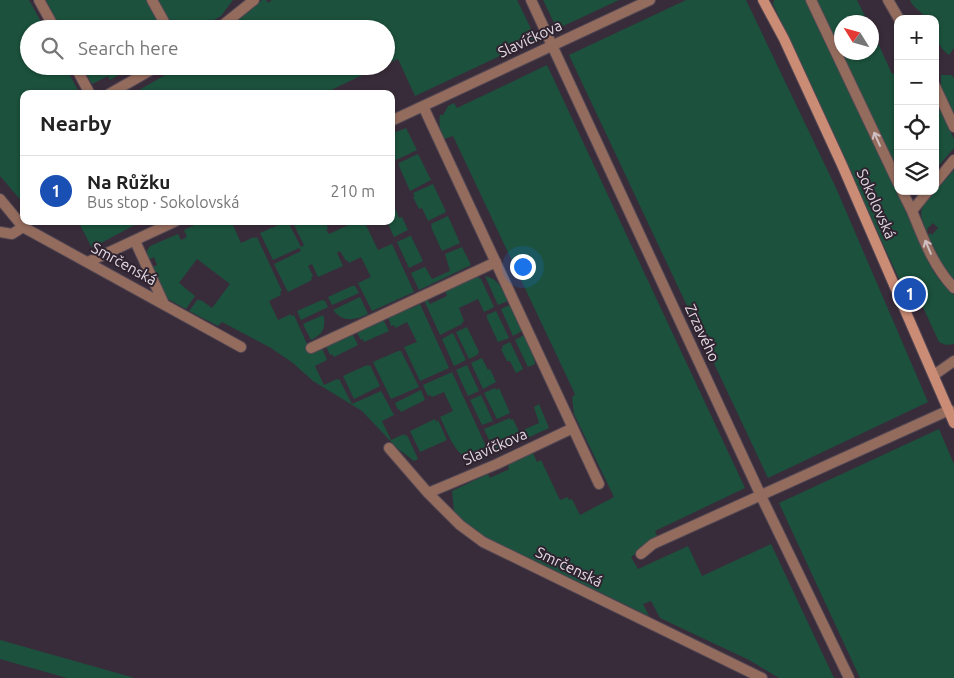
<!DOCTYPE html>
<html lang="en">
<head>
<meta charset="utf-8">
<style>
  :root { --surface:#fff; --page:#f2f2f2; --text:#222; --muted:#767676; --line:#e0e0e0; --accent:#2563eb }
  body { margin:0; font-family:Ubuntu,sans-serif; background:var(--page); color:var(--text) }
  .controls { position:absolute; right:15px; top:15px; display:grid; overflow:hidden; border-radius:10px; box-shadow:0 1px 4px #0004 }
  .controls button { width:45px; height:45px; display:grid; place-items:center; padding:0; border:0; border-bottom:1px solid var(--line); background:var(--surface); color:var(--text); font:25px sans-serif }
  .compass { position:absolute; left:834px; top:15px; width:45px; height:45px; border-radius:50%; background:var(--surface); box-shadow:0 1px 4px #0004; rotate:307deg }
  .you { position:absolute; left:522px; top:266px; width:18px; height:18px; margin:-12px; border:4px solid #fff; border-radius:50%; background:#1a73e8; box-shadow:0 0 0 8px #1a73e833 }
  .badge { display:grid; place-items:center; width:32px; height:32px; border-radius:50%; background:var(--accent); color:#fff; font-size:16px; font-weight:700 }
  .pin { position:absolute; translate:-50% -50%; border:2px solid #fff; box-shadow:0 1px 5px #0006 }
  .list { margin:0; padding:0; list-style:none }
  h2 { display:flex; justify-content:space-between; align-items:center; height:65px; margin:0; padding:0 20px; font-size:21px }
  h2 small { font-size:16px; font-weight:400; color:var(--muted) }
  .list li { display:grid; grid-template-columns:32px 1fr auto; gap:15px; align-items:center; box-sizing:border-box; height:70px; padding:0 20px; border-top:1px solid var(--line) }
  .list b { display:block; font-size:19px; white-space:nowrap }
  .list p { margin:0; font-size:16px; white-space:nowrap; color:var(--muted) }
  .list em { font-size:16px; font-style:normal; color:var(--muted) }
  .icon { flex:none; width:28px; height:28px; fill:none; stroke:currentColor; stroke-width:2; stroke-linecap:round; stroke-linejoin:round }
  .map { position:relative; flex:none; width:954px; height:678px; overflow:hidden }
  .search { position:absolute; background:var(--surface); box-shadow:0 1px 4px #0004; left:20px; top:20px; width:375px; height:55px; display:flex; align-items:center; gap:12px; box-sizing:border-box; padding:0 18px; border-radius:28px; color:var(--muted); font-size:19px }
  .panel { position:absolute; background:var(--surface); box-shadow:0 1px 4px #0004; left:20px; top:90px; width:375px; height:135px; border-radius:10px }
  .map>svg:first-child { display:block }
</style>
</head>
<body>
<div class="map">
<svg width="954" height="678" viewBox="0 0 954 678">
  <rect width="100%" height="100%" fill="#392c3a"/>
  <!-- green -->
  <path fill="#1b513d" d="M 0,0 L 29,0 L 45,29 L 29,29 L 29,66 L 65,66 L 80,94 L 24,94 L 24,204 L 0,176 Z
    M 46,0 L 148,0 L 163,29 L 61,29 Z
    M 157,0 L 233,0 L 221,16 L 199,28 L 198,26 L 192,29 L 173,29 Z
    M 262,0 L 266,0 L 268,3 L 272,0 L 517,0 L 536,39 L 415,96 L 398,59 L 386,64 L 386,29 L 237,29 L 234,24 Z
    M 543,0 L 619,0 L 557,29 Z
    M 686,0 L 746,0 L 836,188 L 928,402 L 768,478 L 569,55 Z
    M 774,0 L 807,0 L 904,203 L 903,205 L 930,265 L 935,274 L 954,295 L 954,344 L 946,345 L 939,342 L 909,277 L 900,281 L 773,4 Z
    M 814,0 L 857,0 L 868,22 L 842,22 L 842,52 L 872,52 L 872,30 L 892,74 L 898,71 L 898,177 Z
    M 910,0 L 954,0 L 954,48 L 949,55 C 936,45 935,34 935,19 L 926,19 C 922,11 912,7 910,0 Z
    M 547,65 L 745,488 L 655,531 L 658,538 L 631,557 L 638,569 L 688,546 L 702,576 L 771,544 L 834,678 L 779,678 L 749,660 L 660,618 L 651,601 L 643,604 L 649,616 L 487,538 L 468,525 L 454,511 L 452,491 L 488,474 L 490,478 L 509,469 L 508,465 L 533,453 L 537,462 L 541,460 L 560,500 L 568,497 L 569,500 L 572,499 L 580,515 L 614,497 L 574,414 L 572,397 L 575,395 L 574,392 L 453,136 L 444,139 C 441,131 438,124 440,115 L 443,115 L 448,106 L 454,103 L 457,108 Z
    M 82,66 L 134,66 L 110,80 L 108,76 L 92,84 Z
    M 181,66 L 381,66 L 323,94 L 132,94 Z
    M 941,75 L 951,75 L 954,78 L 954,117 L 941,88 Z
    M 935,99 L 954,139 L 954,148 L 935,170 Z
    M 406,128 L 417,150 L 396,160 L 391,150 L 391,134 Z
    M 418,154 L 431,180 L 410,191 L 399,166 L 399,163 Z
    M 954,170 L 954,280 L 944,268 L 928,235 L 930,233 L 932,235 L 938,228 L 933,223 L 927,229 L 928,231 L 927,232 C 922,221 918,213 925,203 Z
    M 433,184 L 446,212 L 428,221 L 422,208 L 419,209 L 413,197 L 415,196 L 413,193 Z
    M 391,206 L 394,206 L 399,218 L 402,217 L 408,230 L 394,237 L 387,221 L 391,221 Z
    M 448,216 L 460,243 L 442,251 L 431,227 L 432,226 L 431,224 Z
    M 78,221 L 142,221 L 92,248 Z
    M 203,221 L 236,221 L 232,223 L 241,243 L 254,237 L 255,238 L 257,237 L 282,291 L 280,292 L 281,295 L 269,301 L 278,320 L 291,314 L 291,316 L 294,315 L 311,353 L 322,348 L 327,360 L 315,366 L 324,385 L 337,379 L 337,380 L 339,379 L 352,404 L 381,391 L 394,415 L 382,421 L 391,440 L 404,434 L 405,436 L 407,435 L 418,459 L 414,461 L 397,448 L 362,411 L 313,381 L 293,363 L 271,348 L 222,322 L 218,326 L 189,311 L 198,299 L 200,301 L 201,300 L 212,308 L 230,284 L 197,259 L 179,283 L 195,296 L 186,309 L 166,298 L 151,268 L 157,265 L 154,257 L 148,260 L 147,251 L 150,246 L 178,234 L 181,240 L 187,237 L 184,230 Z
    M 292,221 L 325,221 L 328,229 L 326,230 L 329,234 L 357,221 L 364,221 L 378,250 L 392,244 L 414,292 L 372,311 L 358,283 L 371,277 L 361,257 L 349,263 L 347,260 L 346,261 L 340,251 L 337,253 L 343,266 L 318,277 L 312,264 L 308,266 L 313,276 L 311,278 L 312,280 L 288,292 L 274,264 L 301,251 L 299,248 L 273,260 L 260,233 L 285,222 L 285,223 L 288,222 L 301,247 L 304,245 Z
    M 410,236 L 411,236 L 423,261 L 409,268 L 397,242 Z
    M 462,247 L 471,265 L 419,290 L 411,273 L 425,267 L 432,279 L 450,271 L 445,254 Z
    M 476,276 L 481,279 L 494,307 L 484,312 L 478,299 L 459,308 L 464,321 L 462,323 L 462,324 L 440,335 L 424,300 L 427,299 L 430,304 L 447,296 L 445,290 Z
    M 485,276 C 499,279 502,289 508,301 L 498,305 Z
    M 352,286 L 355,286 L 359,293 L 332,305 L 328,297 Z
    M 360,297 L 368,314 C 355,320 343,323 333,310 Z
    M 322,300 L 325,301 L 328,307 L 301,320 L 297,311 Z
    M 420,304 L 449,368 L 420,381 L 404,347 L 417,342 L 407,322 L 395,328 L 394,325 L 391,326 L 388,317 L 409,307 L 410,309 Z
    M 510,305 L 522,331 L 513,336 L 501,309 Z
    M 496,311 L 509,338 L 498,342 L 487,318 L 487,315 Z
    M 323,315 C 327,327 322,335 311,340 L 303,324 Z
    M 383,319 L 389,331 L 364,342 L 363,339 L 361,340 L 356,331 Z
    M 467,327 L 479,352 L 477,355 L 469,359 L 456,332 Z
    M 352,333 L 358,345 L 334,357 L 332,354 L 330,355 L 326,346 Z
    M 453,333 L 466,360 L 454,366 L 442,339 Z
    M 524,335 L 533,354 L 535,364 L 528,367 L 515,340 Z
    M 510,342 L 523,369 L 516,373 L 510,361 L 507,361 L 501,349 L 503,348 L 502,346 Z
    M 398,351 L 401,351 L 419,387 L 391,399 L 373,362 Z
    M 482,358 L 488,370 L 490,369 L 496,382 L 483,389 L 471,363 Z
    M 367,365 L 368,366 L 370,365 L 380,386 L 354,399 L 343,376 Z
    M 467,365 L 479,391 L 468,396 L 456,370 Z
    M 452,372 L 490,455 C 459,471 451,439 440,417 L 453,411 L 444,392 L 432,397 L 430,395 L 428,396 L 423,385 Z
    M 495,388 L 496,390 L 499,388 L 510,413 L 497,419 L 484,393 Z
    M 421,390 L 425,400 L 401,412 L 399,409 L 398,410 L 395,403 Z
    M 481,395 L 493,421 L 482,425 L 470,400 Z
    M 539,404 L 549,428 L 495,453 L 484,429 L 510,418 L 511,420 L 513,419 L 519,432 L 539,423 L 534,407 Z
    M 435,419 L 436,422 L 438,420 L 447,440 L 420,452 L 410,431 Z
    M 939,429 L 954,464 L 954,678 L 860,678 L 779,503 Z
    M 0,640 L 135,678 L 67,678 L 0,659 Z"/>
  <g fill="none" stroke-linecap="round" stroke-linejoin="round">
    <!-- street casing -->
    <g stroke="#544855" stroke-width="12">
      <path id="street" d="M 39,0 L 55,29
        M 152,0 L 168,29
        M 531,0 L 761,496 L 849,678
        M 811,0 L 898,183
        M 888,0 L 899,19
        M 218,29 L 254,0
        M 75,66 L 90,94
        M 935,86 L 954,127
        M 109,94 L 158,66
        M 423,106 L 599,484
        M 391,121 L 650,0
        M 935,183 L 954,160
        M 902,191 L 912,211
        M 928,191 L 912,211 C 923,238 933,266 954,288
        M 0,199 L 23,227 L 241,347
        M 0,232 L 12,234 L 23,227
        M 135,241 L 164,304
        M 88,262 L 176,221
        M 311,348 L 496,262
        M 934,375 L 954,361
        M 389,448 L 428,493 L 460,525 L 483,542 L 762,678
        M 428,493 L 497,464 L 573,428
        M 641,554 L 653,544 L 936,416 L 949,410 L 954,412"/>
    </g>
    <!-- secondary casing -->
    <g stroke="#544855" stroke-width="12">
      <path id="secondary" d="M 763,0 L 784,39 L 842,165 L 954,423"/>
    </g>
    <!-- street -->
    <use href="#street" stroke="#946c5d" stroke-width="10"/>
    <!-- secondary -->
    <use href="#secondary" stroke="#cb8c75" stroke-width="10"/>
  </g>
  <!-- one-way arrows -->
  <defs><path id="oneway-shaft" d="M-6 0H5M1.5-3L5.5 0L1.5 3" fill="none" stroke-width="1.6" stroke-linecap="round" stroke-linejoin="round" transform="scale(1.25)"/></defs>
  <g stroke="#cfbfc2">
    <use href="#oneway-shaft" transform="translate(877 139) rotate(-114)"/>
    <use href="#oneway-shaft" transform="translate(928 247) rotate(-113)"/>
  </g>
  <g text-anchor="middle" stroke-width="4" stroke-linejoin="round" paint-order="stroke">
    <!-- street labels -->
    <g font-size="15" fill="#e3dbe4" stroke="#2f2330">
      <text transform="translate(530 39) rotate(-25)" y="5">Slavíčkova</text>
      <text transform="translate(876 204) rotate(66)" y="5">Sokolovská</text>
      <text transform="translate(124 264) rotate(29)" y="5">Smrčenská</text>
      <text transform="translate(702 333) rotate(65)" y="5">Zrzavého</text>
      <text transform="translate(495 447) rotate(-24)" y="5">Slavíčkova</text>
      <text transform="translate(569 567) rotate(26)" y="5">Smrčenská</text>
    </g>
  </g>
</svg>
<div class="controls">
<button>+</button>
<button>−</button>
<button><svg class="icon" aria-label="locate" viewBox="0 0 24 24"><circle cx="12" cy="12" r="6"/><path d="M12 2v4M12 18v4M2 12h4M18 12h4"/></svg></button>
<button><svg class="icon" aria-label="layers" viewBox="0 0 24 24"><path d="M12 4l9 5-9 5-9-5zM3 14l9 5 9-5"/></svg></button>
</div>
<svg class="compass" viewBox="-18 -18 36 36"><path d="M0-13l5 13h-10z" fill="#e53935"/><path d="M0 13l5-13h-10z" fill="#767676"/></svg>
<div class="you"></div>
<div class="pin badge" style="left:910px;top:294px;background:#1a4fb4">1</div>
<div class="search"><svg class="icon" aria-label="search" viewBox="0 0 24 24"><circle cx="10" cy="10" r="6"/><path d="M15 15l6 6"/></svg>Search here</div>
<section class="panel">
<h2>Nearby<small></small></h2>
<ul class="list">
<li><span class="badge" style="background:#1a4fb4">1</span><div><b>Na Růžku</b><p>Bus stop · Sokolovská</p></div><em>210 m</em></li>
</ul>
</section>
</div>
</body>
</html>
